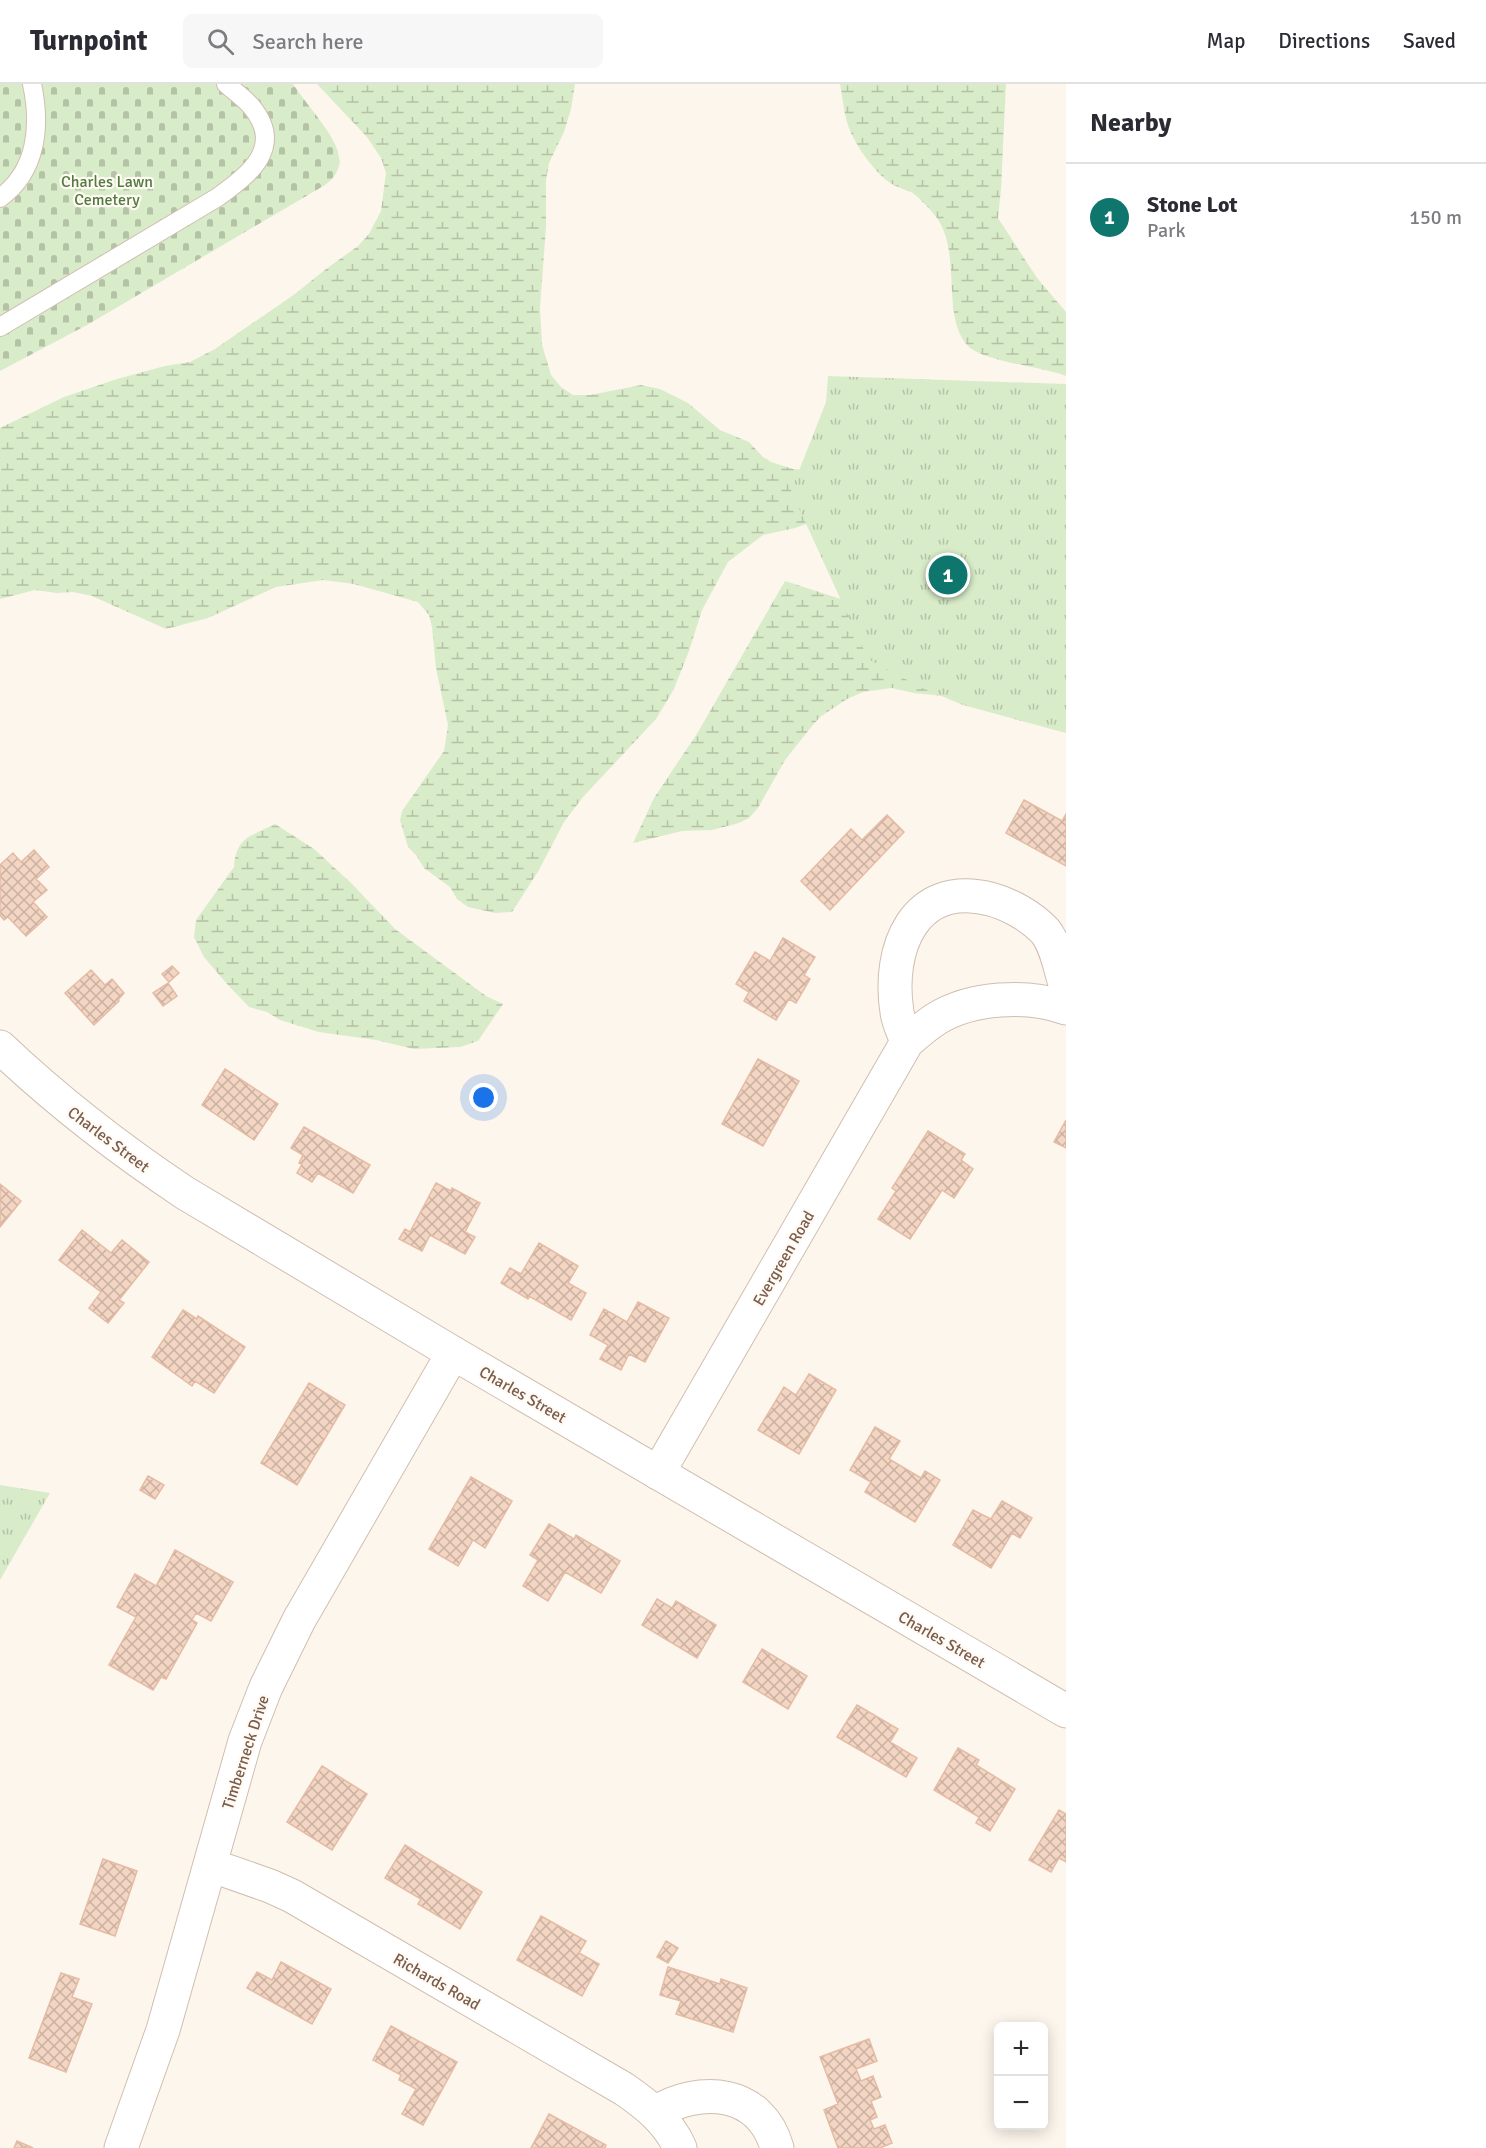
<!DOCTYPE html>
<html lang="en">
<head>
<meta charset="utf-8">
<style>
  :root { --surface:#fff; --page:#f7f7f7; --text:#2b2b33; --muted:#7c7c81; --line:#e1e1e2; --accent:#0f766e }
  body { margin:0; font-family:Signika,sans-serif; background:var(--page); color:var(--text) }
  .controls { position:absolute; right:18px; bottom:18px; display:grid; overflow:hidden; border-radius:9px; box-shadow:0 3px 15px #0003 }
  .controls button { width:54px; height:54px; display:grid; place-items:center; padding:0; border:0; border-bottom:2px solid var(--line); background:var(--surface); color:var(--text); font:30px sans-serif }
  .you { position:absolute; left:484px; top:1014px; width:21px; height:21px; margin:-15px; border:4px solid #fff; border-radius:50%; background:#1a73e8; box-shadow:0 0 0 9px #1a73e833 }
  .badge { display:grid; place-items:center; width:39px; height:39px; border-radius:50%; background:var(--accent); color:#fff; font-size:20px; font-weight:700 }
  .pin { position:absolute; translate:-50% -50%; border:3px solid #fff; box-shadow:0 2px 6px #0006 }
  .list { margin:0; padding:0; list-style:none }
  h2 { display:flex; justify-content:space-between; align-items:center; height:78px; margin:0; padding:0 24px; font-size:26px }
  h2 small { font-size:20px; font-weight:400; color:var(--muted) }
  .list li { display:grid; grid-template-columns:39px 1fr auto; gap:18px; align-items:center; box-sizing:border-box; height:108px; padding:0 24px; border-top:2px solid var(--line) }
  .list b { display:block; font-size:22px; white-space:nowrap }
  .list p { margin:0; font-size:20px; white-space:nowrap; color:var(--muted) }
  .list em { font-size:20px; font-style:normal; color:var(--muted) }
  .icon { flex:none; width:33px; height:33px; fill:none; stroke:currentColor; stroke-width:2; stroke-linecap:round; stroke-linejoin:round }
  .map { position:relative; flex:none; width:1066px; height:2064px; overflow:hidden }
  header { display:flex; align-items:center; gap:36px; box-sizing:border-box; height:84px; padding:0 30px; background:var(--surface); border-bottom:2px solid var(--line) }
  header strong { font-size:28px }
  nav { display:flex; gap:33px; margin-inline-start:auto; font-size:21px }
  .search { width:420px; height:54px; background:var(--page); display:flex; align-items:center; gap:15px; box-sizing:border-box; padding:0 21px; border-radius:9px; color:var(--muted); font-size:22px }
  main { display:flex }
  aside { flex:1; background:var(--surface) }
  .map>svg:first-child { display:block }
</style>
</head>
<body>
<header>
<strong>Turnpoint</strong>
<div class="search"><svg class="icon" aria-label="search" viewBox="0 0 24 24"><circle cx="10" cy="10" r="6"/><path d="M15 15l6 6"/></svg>Search here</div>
<nav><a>Map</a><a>Directions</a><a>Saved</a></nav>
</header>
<main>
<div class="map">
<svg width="1066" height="2064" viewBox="0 0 1066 2064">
  <defs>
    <pattern id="wetland-marsh" width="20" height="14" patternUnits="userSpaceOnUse" patternTransform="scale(1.5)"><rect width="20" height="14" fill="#d8ecc9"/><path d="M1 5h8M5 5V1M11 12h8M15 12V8" fill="none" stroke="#b4c2a5"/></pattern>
    <pattern id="cemetery-stones" width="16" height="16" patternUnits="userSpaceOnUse" patternTransform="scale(1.5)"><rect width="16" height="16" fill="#d8ecc9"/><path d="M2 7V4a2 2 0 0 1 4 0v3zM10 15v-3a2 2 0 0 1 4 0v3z" fill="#b4c2a5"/></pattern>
    <pattern id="park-tufts" width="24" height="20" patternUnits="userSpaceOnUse" patternTransform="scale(1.5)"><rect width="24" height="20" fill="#d8ecc9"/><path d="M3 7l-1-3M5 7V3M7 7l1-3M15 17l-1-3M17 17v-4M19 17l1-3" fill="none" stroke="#b4c2a5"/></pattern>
    <pattern id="building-cross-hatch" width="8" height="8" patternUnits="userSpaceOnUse" patternTransform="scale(1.5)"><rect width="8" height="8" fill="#f3d5c3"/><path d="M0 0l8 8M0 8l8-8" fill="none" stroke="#cab0a1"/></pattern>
  </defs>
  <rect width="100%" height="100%" fill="#fdf6ec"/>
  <!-- wetland -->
  <path fill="url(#wetland-marsh)" d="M 317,0 L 575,0 L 571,25 L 564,48 L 549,79 L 546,96 L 546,142 L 540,224 L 542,261 L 551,291 L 561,303 L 573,311 L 590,311 L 641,301 L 660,305 L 688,319 L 720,346 L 749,358 L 763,373 L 771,378 L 793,385 L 805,386 L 820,435 L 795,444 L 763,451 L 728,478 L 702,526 L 689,567 L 674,605 L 656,635 L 583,713 L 564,738 L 539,786 L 512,828 L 495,829 L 482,826 L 468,823 L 457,815 L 450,803 L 424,784 L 416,771 L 408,763 L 400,736 L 402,727 L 444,667 L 448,641 L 436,584 L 432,543 L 429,531 L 418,518 L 354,500 L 323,496 L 276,503 L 208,534 L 166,545 L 92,512 L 73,508 L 57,509 L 35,506 L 0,515 L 0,344 L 64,313 L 117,295 L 165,282 L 190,278 L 215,265 L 295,210 L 326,185 L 358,162 L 369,150 L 381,127 L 386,89 L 381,74 L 367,53 Z
    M 840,0 L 1006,0 L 1001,105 L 998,134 L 1037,194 L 1066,228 L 1066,292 C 1042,283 981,277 967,261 C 941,231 962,170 937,134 C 933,128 917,111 911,108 C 904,105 897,103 890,99 C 875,88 859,66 851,49 C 844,34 843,16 840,0 Z
    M 785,497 L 903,535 L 943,612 L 914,609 L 892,604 L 863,608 L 847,615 L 820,633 L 812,642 L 785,676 L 758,724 L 749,734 L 739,739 L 712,746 L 682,747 L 633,759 L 654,714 L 698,648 Z
    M 275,740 L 314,765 L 351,799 L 395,845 L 486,912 L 503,920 L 478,957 L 460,963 L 414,965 L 376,956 L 319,948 L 280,936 L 267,928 L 249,923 L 227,900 L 204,873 L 194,853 L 196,836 L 234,783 C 236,752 252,752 275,740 Z"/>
  <!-- cemetery -->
  <path fill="url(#cemetery-stones)" d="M 0,0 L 293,0 C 301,12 310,23 319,35 C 334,56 353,81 325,101 L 87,241 L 0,287 Z"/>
  <!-- park -->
  <path fill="url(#park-tufts)" d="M 828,292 L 1066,300 L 1066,649 L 963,621 L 922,604 L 868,575 L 791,407 L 826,318 Z
    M 0,1401 L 50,1409 L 0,1496 Z"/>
  <!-- building -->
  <path fill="url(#building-cross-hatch)" stroke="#e6bba3" stroke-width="1.5" d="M 1024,716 L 1062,737 L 1066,730 L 1066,782 L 1006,749 Z
    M 887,731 L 904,748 L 830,826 L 801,797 L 851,745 L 862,756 Z
    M 34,766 L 49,783 L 36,795 L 47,806 L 33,818 L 47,833 L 26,852 L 8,833 L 4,836 L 0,831 L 0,781 L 13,769 L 21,778 Z
    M 783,854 L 815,873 L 804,891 L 810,895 L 796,919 L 789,915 L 776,936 L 744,917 L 749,908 L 736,900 L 755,868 L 770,877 Z
    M 172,882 L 179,889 L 169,898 L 162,890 Z
    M 91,886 L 105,901 L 112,895 L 124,909 L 118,916 L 119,917 L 94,941 L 65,909 Z
    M 168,899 L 177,912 L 163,922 L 153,909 Z
    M 758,975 L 799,997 L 763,1062 L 722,1040 Z
    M 225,985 L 278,1020 L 254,1056 L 202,1021 Z
    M 1066,1036 L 1066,1064 L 1054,1058 Z
    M 304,1043 L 370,1081 L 353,1109 L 318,1089 L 312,1098 L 297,1089 L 302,1080 L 299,1079 L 303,1071 L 291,1064 Z
    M 928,1047 L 965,1070 L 961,1076 L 973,1085 L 954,1114 L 942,1106 L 910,1155 L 878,1135 L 896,1107 L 892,1104 Z
    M 436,1099 L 451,1107 L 452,1104 L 480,1119 L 465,1148 L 475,1153 L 465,1170 L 430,1151 L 422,1167 L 399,1155 L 405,1145 L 410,1148 Z
    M 0,1100 L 21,1117 L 0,1143 Z
    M 82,1146 L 111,1169 L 122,1156 L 149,1178 L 119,1216 L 124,1219 L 108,1239 L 89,1224 L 101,1208 L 59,1176 Z
    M 539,1159 L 578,1182 L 568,1199 L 586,1209 L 571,1236 L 529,1212 L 528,1215 L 501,1199 L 510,1184 L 521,1190 Z
    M 638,1218 L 669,1234 L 645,1278 L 629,1270 L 621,1286 L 600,1275 L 608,1261 L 590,1251 L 604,1225 L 627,1238 Z
    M 183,1226 L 197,1235 L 198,1232 L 245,1263 L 214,1309 L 195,1297 L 192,1302 L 152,1273 Z
    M 809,1290 L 836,1306 L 799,1370 L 758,1346 L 784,1303 L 796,1311 Z
    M 309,1299 L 345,1321 L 297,1401 L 261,1379 Z
    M 875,1343 L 900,1357 L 889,1375 L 921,1394 L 925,1387 L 940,1396 L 915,1438 L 865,1408 L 871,1398 L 850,1386 Z
    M 148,1392 L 164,1401 L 155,1415 L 140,1406 Z
    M 471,1393 L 512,1417 L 485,1464 L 473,1456 L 458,1482 L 429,1465 Z
    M 1002,1417 L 1032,1434 L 1020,1454 L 1012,1449 L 991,1484 L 953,1461 L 973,1426 L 991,1435 Z
    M 549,1440 L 574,1455 L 576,1451 L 620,1477 L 601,1509 L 565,1488 L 548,1517 L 523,1502 L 538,1476 L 530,1471 Z
    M 175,1466 L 233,1498 L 211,1537 L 196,1529 L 192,1536 L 197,1539 L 166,1595 L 161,1593 L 153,1606 L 109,1581 L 136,1533 L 117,1523 L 135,1490 L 156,1502 Z
    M 657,1515 L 672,1524 L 676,1517 L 716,1541 L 697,1574 L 642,1541 Z
    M 762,1565 L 807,1592 L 788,1625 L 743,1598 Z
    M 857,1621 L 898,1645 L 890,1658 L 917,1674 L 906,1693 L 837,1653 Z
    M 958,1664 L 979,1676 L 976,1681 L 1015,1705 L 990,1747 L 976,1739 L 979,1733 L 934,1706 Z
    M 322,1682 L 367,1710 L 332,1766 L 287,1738 Z
    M 1059,1726 L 1066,1730 L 1066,1778 L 1059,1774 L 1051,1788 L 1029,1776 Z
    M 405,1761 L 482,1808 L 460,1845 L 418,1820 L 421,1815 L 385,1794 Z
    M 103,1775 L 137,1787 L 115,1852 L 80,1840 Z
    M 541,1832 L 586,1857 L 579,1869 L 599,1880 L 582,1912 L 517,1876 Z
    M 666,1857 L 678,1864 L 668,1879 L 657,1873 Z
    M 281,1878 L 331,1905 L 312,1940 L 247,1904 L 257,1888 L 272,1896 Z
    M 668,1883 L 720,1900 L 721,1895 L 747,1904 L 733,1948 L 676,1930 L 681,1917 L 660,1911 Z
    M 61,1889 L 79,1895 L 72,1913 L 92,1920 L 66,1988 L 29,1974 Z
    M 391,1942 L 457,1978 L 423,2041 L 402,2030 L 416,2005 L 399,1996 L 401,1991 L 373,1976 Z
    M 869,1955 L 877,1977 L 856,1985 L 861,1997 L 873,1992 L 881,2013 L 871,2017 L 877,2033 L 870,2036 L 874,2045 L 885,2041 L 892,2059 L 880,2064 L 838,2064 L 824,2026 L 838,2020 L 820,1973 Z
    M 549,2030 L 606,2061 L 605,2064 L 531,2064 Z
    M 17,2057 L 33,2064 L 14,2064 Z"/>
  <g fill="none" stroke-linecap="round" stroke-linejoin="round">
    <!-- service casing -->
    <g stroke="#d1beb0" stroke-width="20">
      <path id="service" d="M 0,114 C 37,87 41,42 32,0
        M 0,243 L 218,113 C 250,90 285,63 251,22 C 244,14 234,7 226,0"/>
    </g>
    <!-- minor casing -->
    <g stroke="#d1beb0" stroke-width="35">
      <path id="minor" d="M 907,958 C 904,949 898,938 897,928 C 887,865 914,796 990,815 C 1009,820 1031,832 1045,847 C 1057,862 1060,885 1066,903
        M 658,1389 L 907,958 C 916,950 925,942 936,935 C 971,913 1028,910 1066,924
        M 210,1781 L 270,1802 L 292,1812 L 624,2005 C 647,2021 668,2037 680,2064
        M 655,2029 C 700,2001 761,2006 777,2064
        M 121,2064 L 163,1946 L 245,1657 L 266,1603 L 299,1536 L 453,1269"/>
    </g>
    <!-- tertiary casing -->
    <g stroke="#d1beb0" stroke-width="35">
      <path id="tertiary" d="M 0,963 C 58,1018 119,1065 185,1109 L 453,1269 L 1066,1627"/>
    </g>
    <!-- service -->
    <use href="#service" stroke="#fff" stroke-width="18"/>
    <!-- minor -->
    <use href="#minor" stroke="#fff" stroke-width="33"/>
    <!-- tertiary -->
    <use href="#tertiary" stroke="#fff" stroke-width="33"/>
  </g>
  <g text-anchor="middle" stroke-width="4.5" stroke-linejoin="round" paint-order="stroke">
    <!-- park labels -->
    <g font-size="16" fill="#537a41" stroke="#fffaf3">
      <text x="107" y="103">Charles Lawn<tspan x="107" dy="18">Cemetery</tspan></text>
    </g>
    <!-- street labels -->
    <g font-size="16" fill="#7a5c4d" stroke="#fffaf3">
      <text transform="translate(109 1055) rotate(37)" y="6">Charles Street</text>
      <text transform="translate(783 1174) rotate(-60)" y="6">Evergreen Road</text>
      <text transform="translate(523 1310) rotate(30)" y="6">Charles Street</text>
      <text transform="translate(942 1555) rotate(30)" y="6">Charles Street</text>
      <text transform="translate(245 1668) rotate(-72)" y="6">Timberneck Drive</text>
      <text transform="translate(437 1897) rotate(30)" y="6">Richards Road</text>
    </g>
  </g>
</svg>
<div class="controls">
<button>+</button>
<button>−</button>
</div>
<div class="you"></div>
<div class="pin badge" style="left:948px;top:491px">1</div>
</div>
<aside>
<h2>Nearby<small></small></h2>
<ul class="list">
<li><span class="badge">1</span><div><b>Stone Lot</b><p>Park</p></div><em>150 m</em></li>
</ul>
</aside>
</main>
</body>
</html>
